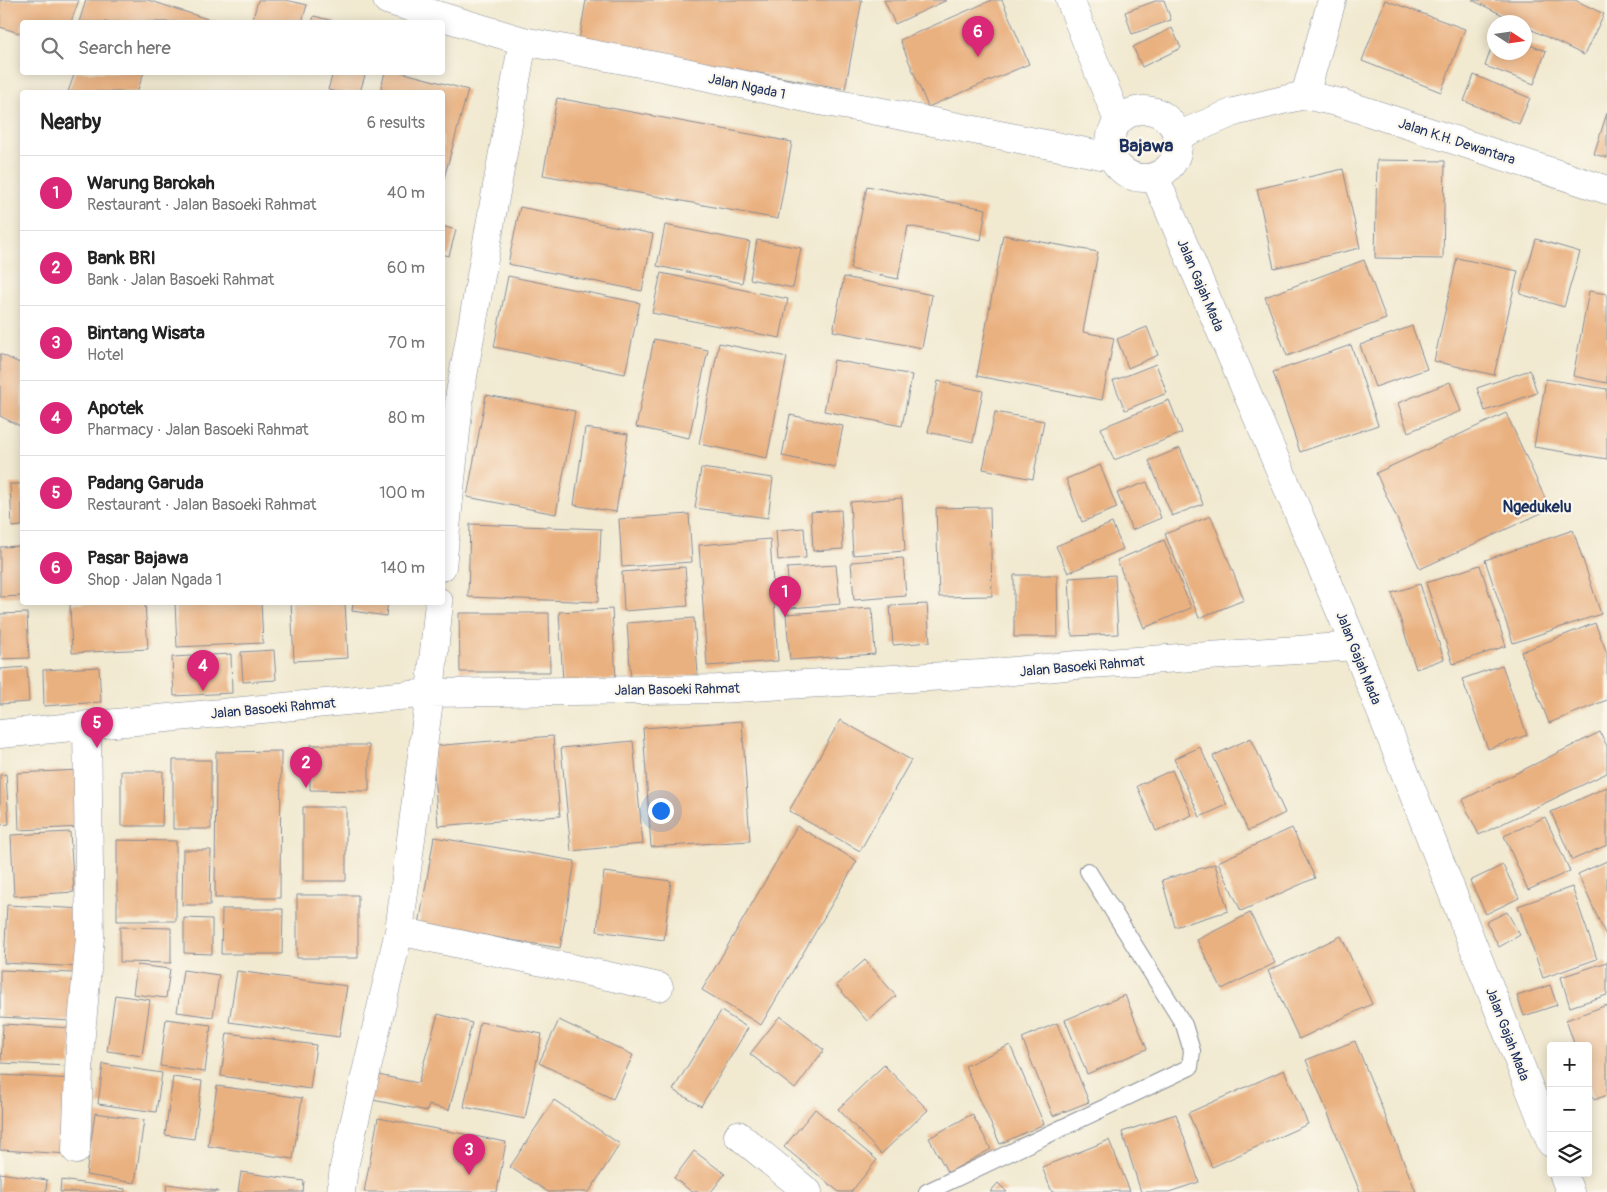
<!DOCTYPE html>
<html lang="en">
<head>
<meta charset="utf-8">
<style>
  :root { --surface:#fff; --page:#f2f2f2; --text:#222; --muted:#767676; --line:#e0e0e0; --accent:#db2777 }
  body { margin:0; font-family:Pangolin,sans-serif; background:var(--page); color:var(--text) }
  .controls { position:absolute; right:15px; bottom:15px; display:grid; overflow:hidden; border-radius:5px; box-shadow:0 2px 12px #0003 }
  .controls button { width:45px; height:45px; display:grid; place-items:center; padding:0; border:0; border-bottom:1px solid var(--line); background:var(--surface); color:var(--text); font:25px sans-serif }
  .compass { position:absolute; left:1487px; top:15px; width:45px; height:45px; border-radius:50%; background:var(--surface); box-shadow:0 2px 12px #0003; rotate:102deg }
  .you { position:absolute; left:660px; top:810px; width:18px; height:18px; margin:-12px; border:4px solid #fff; border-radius:50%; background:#1a73e8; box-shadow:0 0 0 8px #1a73e833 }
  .badge { display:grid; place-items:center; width:32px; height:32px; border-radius:50%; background:var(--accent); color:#fff; font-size:16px; font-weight:700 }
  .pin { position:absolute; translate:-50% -41px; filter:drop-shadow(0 1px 2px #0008) }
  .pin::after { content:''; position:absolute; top:26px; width:18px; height:15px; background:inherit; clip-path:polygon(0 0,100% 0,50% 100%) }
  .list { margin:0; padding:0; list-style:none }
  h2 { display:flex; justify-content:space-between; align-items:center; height:65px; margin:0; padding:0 20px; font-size:21px }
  h2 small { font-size:16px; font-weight:400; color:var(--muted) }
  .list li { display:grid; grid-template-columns:32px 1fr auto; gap:15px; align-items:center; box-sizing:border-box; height:75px; padding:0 20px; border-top:1px solid var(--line) }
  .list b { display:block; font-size:19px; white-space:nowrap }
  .list p { margin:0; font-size:16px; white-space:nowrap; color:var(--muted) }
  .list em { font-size:16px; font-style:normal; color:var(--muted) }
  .icon { flex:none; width:28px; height:28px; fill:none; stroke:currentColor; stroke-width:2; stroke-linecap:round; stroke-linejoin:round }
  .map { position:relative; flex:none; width:1607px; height:1192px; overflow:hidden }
  .search { position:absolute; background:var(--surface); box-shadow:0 2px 12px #0003; left:20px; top:20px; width:425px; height:55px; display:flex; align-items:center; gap:12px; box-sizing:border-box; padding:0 18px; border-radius:5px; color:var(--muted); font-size:19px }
  .panel { position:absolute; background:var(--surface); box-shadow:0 2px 12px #0003; left:20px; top:90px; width:425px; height:515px; border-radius:5px }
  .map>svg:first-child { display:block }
</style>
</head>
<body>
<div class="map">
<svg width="1607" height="1192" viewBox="0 0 1607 1192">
  <rect width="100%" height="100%" fill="#fbf7ec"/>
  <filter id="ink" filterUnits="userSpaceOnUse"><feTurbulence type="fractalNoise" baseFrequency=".02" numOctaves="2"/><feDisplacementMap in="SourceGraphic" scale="10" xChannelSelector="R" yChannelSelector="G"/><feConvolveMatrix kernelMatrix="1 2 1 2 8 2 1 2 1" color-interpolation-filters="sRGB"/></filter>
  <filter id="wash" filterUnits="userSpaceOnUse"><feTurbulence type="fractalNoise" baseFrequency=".0096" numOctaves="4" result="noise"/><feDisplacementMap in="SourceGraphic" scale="20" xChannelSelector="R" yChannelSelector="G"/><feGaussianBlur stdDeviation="1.12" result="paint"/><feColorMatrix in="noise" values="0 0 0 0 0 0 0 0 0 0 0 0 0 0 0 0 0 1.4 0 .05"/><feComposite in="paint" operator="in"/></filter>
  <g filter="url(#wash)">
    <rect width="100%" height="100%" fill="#f1e9d0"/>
    <g id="blocks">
      <!-- building -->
      <path fill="#eab180" d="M 0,0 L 79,0 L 71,22 L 22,22 L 22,34 L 0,27 Z
        M 86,0 L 148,0 L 217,22 L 79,22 Z
        M 258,0 L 286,0 L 307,5 L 302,22 L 252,22 Z
        M 586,0 L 862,0 L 845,89 L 579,40 Z
        M 884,0 L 947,0 L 895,24 Z
        M 992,0 L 1002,0 L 1029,64 L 928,107 L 900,40 Z
        M 1158,0 L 1164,0 L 1171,20 L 1132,34 L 1125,12 Z
        M 1385,0 L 1465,29 L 1441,92 L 1362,61 Z
        M 1472,0 L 1575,0 L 1604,14 L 1584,55 L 1524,26 L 1524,22 L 1517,22 Z
        M 314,16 L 337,22 L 312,22 Z
        M 1172,28 L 1181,48 L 1142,67 L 1133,47 Z
        M 1494,40 L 1494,52 L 1524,52 L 1524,43 L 1546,51 L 1534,84 L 1485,66 Z
        M 75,72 L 144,72 L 137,92 L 68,92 Z
        M 333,72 L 366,72 L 360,92 L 337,92 L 328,90 Z
        M 385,72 L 401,72 L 468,90 L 443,182 L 442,92 L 380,92 Z
        M 1474,75 L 1530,98 L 1519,124 L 1464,101 Z
        M 557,98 L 792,142 L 778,219 L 543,175 Z
        M 1607,113 L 1607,158 L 1594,154 Z
        M 1377,160 L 1445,161 L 1443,259 L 1375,258 Z
        M 1343,169 L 1360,248 L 1274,268 L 1257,189 Z
        M 867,186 L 986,209 L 981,240 L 908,226 L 898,279 L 850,269 Z
        M 520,207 L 653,234 L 642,291 L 508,264 Z
        M 665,225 L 750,242 L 742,283 L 657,266 Z
        M 442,226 L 456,230 L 449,256 L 442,254 Z
        M 1003,235 L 1098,252 L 1083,332 L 1114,338 L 1102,400 L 977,376 Z
        M 1536,239 L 1580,252 L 1564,307 L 1520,294 Z
        M 757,240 L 801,248 L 793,288 L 750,279 Z
        M 1457,258 L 1518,271 L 1494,375 L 1434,361 Z
        M 1364,260 L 1386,319 L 1287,356 L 1265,297 Z
        M 661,273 L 788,299 L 780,338 L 652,313 Z
        M 508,276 L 640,303 L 625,374 L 494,347 Z
        M 844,277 L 932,295 L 922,348 L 833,331 Z
        M 1589,291 L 1607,294 L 1607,383 L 1573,376 Z
        M 1412,326 L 1427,369 L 1375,387 L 1360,345 Z
        M 1147,327 L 1158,355 L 1128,368 L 1117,339 Z
        M 654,339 L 708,350 L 689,438 L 636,427 Z
        M 719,343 L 787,357 L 767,458 L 699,444 Z
        M 1351,345 L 1378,425 L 1300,452 L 1273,372 Z
        M 0,354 L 22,364 L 22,427 L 0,416 Z
        M 834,360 L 912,375 L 902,426 L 824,411 Z
        M 1156,364 L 1167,393 L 1125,410 L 1113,381 Z
        M 1530,370 L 1537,393 L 1485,411 L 1477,388 Z
        M 1546,379 L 1607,389 L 1607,459 L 1534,447 Z
        M 938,381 L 983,391 L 973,442 L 928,432 Z
        M 1450,382 L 1461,411 L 1408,432 L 1398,403 Z
        M 486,395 L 575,411 L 556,514 L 467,497 Z
        M 1169,400 L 1182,433 L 1114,460 L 1101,428 Z
        M 995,412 L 1044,421 L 1033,479 L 983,469 Z
        M 1506,413 L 1550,509 L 1420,569 L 1376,473 Z
        M 790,415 L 843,426 L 835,467 L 782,456 Z
        M 585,428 L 628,434 L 616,512 L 574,505 Z
        M 1180,448 L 1203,504 L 1172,516 L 1149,461 Z
        M 1100,465 L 1117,508 L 1082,522 L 1066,479 Z
        M 701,468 L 773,478 L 768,518 L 695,508 Z
        M 1147,482 L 1161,518 L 1132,530 L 1117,493 Z
        M 10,484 L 22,484 L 22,526 L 12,527 Z
        M 902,498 L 905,551 L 853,555 L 850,502 Z
        M 990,507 L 992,596 L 939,597 L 936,508 Z
        M 841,510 L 843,549 L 813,551 L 811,512 Z
        M 689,514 L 692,562 L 622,567 L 619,519 Z
        M 1211,516 L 1244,600 L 1199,618 L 1165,534 Z
        M 1112,523 L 1123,549 L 1068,573 L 1056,546 Z
        M 470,524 L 601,529 L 598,602 L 468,597 Z
        M 804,528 L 806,558 L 778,560 L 776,530 Z
        M 1573,530 L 1601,614 L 1513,643 L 1485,560 Z
        M 770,539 L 778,661 L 707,666 L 699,545 Z
        M 1164,540 L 1191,608 L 1144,628 L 1117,560 Z
        M 22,546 L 22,596 L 0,597 L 0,547 Z
        M 903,558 L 906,596 L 854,600 L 851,562 Z
        M 836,565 L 840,604 L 790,608 L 787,568 Z
        M 1480,565 L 1506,646 L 1453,664 L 1426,583 Z
        M 685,567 L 688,606 L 624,611 L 622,572 Z
        M 1014,575 L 1057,575 L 1058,637 L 1014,637 Z
        M 1115,575 L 1118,634 L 1072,636 L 1069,578 Z
        M 1420,584 L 1444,659 L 1416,669 L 1392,593 Z
        M 103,602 L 145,602 L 148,649 L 72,653 L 70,604 Z
        M 175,602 L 261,602 L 263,643 L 177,647 Z
        M 291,602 L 345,602 L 348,658 L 294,661 Z
        M 353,602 L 388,602 L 386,616 L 352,611 Z
        M 927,604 L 930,642 L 893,645 L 890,606 Z
        M 872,608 L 875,654 L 790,660 L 786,614 Z
        M 612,609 L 616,679 L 563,682 L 559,612 Z
        M 27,613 L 29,658 L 0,659 L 0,614 Z
        M 459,613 L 549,613 L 550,672 L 460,672 Z
        M 694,618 L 698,675 L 631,681 L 627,623 Z
        M 1595,623 L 1607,653 L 1607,700 L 1549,723 L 1521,652 Z
        M 274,650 L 276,680 L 243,682 L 241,652 Z
        M 231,654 L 232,693 L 174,696 L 172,657 Z
        M 1502,665 L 1527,735 L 1488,749 L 1462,679 Z
        M 27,667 L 29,702 L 0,704 L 0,669 Z
        M 99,667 L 101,702 L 44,706 L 43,670 Z
        M 840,720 L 911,760 L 860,851 L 789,811 Z
        M 742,721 L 750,841 L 651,847 L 643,728 Z
        M 1600,732 L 1607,746 L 1607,773 L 1479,835 L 1462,800 Z
        M 553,736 L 560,816 L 438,826 L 432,746 Z
        M 1251,738 L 1285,813 L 1248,831 L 1213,756 Z
        M 633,741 L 643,844 L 571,851 L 561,748 Z
        M 310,745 L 369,745 L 369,791 L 310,790 Z
        M 1200,747 L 1227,805 L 1200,817 L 1174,759 Z
        M 281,751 L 280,898 L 215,898 L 216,752 Z
        M 173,760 L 211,760 L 211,829 L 173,829 Z
        M 80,770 L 83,827 L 19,830 L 17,773 Z
        M 1172,770 L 1192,815 L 1156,831 L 1137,786 Z
        M 121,771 L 163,771 L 162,826 L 121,826 Z
        M 6,774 L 9,824 L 0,825 L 0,775 Z
        M 1607,787 L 1607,845 L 1572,860 L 1551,812 Z
        M 303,807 L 346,807 L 346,881 L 303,881 Z
        M 1545,817 L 1570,871 L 1528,890 L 1504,836 Z
        M 797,826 L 857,861 L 761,1025 L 702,990 Z
        M 1292,828 L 1315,878 L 1241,911 L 1218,862 Z
        M 70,832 L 74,892 L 14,896 L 11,835 Z
        M 434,837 L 575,861 L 560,948 L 419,925 Z
        M 117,840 L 176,841 L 176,921 L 117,921 Z
        M 183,850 L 211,850 L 210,905 L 182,905 Z
        M 1607,861 L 1607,938 L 1578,874 Z
        M 1215,864 L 1228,911 L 1175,927 L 1162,880 Z
        M 1503,865 L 1519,898 L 1486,914 L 1470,881 Z
        M 604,872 L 671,881 L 664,940 L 597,931 Z
        M 1572,887 L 1597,959 L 1543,978 L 1518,906 Z
        M 297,895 L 358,895 L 358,958 L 297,958 Z
        M 7,905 L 85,909 L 82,967 L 4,963 Z
        M 222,909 L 283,909 L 282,954 L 221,954 Z
        M 1507,912 L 1520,935 L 1499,947 L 1486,922 Z
        M 1250,913 L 1275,963 L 1222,989 L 1197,940 Z
        M 184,918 L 212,919 L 212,954 L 184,953 Z
        M 120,927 L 171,928 L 171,963 L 120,962 Z
        M 1341,936 L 1372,1004 L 1299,1039 L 1268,971 Z
        M 865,960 L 896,996 L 867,1021 L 836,985 Z
        M 1607,962 L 1607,995 L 1570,1007 L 1561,977 Z
        M 137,965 L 170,969 L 166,998 L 133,994 Z
        M 0,970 L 74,973 L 71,1021 L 0,1017 Z
        M 183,970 L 219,975 L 213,1017 L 177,1012 Z
        M 237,971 L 347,986 L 339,1037 L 229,1022 Z
        M 1550,985 L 1557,1005 L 1524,1016 L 1517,996 Z
        M 115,995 L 150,1000 L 142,1056 L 107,1051 Z
        M 1125,995 L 1147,1049 L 1087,1074 L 1065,1020 Z
        M 1607,1005 L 1607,1095 L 1594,1100 L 1588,1083 L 1588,1046 L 1575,1046 L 1566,1020 Z
        M 721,1011 L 748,1028 L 701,1106 L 673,1090 Z
        M 438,1014 L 472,1023 L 449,1110 L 429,1105 L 427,1111 L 368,1099 L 373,1074 L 418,1083 Z
        M 780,1016 L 824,1050 L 795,1089 L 750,1054 Z
        M 166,1019 L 211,1025 L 205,1072 L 160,1066 Z
        M 559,1020 L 633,1055 L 613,1099 L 539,1063 Z
        M 480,1022 L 542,1034 L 525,1119 L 464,1107 Z
        M 1057,1023 L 1089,1102 L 1053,1116 L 1022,1038 Z
        M 3,1024 L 72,1028 L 70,1066 L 1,1063 Z
        M 227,1033 L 316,1045 L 310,1089 L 221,1076 Z
        M 1355,1041 L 1416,1192 L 1360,1192 L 1306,1060 Z
        M 1010,1045 L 1044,1124 L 1000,1144 L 965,1066 Z
        M 103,1064 L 162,1073 L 156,1112 L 98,1104 Z
        M 884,1065 L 928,1110 L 881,1154 L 838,1109 Z
        M 1284,1070 L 1308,1124 L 1212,1167 L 1188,1113 Z
        M 1,1075 L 74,1079 L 70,1154 L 0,1150 Z
        M 173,1077 L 202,1081 L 194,1139 L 165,1135 Z
        M 217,1086 L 302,1098 L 293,1159 L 208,1146 Z
        M 554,1100 L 620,1144 L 589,1192 L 548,1192 L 510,1167 Z
        M 815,1109 L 877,1160 L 851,1192 L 839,1192 L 784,1147 Z
        M 95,1113 L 144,1120 L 135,1183 L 86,1175 Z
        M 972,1114 L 991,1149 L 948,1173 L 929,1138 Z
        M 1176,1114 L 1199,1182 L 1169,1192 L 1141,1192 L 1122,1132 Z
        M 378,1118 L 506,1142 L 497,1192 L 364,1192 Z
        M 1109,1140 L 1130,1191 L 1052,1192 L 1042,1167 Z
        M 694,1151 L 725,1174 L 711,1192 L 692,1192 L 674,1178 Z
        M 241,1172 L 304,1181 L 303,1192 L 238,1192 Z
        M 0,1173 L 47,1180 L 46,1192 L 0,1192 Z
        M 61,1180 L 125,1189 L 125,1192 L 60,1192 Z
        M 998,1183 L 1007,1192 L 990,1192 Z
        M 167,1184 L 218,1191 L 218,1192 L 166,1192 Z"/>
    </g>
  </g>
  <g filter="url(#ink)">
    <use href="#blocks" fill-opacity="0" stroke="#868c97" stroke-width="1"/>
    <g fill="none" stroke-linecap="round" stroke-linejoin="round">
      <!-- lane casing -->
      <g stroke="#868c97" stroke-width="18">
        <path id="lane" d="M 927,1192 L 1190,1067 L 1192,1051 L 1184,1025 L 1088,871"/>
      </g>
      <!-- street casing -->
      <g stroke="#868c97" stroke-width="29">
        <path id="street" d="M 1305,95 L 1332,0
          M 442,567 L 460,393 L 523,41
          M 0,734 L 430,693 L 718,689 L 981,674 L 1077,665 L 1355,646
          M 399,931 L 659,987
          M 738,1135 L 808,1192
          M 76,1150 L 80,1045 L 90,937 L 87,725
          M 341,1192 L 344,1167 L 399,931 L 430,693 L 439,602"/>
      </g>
      <!-- secondary casing -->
      <g stroke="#868c97" stroke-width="29">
        <path id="secondary" d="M 387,0 L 523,41 L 666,68 L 825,102 L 867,109 L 1111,157
          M 1070,0 L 1118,121
          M1110 144a34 34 0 1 1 68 0a34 34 0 1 1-68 0Z
          M 1177,136 L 1234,112 L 1283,100 L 1305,95 L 1341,103 L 1607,190
          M 1155,177 L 1355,646 L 1551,1143
          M 1563,1173 L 1570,1192"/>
      </g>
      <!-- lane -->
      <use href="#lane" stroke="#fff" stroke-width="16"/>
      <!-- street -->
      <use href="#street" stroke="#fff" stroke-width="28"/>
      <!-- secondary -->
      <use href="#secondary" stroke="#fff" stroke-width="28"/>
    </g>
  </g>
  <g text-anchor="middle" stroke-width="4.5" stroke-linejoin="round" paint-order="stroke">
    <!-- street labels -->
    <g font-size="14" fill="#1b2f5e" stroke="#fbf7ec">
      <text transform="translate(747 86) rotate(12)" y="5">Jalan Ngada 1</text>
      <text transform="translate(1457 141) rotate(18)" y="5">Jalan K.H. Dewantara</text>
      <text transform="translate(1201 285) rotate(67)" y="5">Jalan Gajah Mada</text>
      <text transform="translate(1359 658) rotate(68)" y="5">Jalan Gajah Mada</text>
      <text transform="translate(1082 666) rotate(-5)" y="5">Jalan Basoeki Rahmat</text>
      <text transform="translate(677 689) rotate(-1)" y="5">Jalan Basoeki Rahmat</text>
      <text transform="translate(273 708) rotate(-5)" y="5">Jalan Basoeki Rahmat</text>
      <text transform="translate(1508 1034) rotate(69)" y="5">Jalan Gajah Mada</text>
    </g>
    <!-- quarter labels -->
    <g font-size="16" font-weight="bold" fill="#1b2f5e" stroke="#fbf7ec">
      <text x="1537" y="512">Ngedukelu</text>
    </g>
    <!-- district labels -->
    <g font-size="19" font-weight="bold" fill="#1b2f5e" stroke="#fbf7ec">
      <text x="1146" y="152">Bajawa</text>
    </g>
  </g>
</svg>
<div class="controls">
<button>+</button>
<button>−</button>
<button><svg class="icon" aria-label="layers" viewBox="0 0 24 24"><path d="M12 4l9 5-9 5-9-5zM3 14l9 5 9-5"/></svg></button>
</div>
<svg class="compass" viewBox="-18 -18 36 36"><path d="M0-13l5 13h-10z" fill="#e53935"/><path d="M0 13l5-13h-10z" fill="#767676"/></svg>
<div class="you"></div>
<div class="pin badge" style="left:785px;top:617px">1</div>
<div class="pin badge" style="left:306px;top:788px">2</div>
<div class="pin badge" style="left:469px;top:1175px">3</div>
<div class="pin badge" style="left:203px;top:691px">4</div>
<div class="pin badge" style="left:97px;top:748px">5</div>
<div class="pin badge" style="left:978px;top:57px">6</div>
<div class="search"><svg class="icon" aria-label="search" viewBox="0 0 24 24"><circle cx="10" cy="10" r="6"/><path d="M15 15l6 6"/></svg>Search here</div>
<section class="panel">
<h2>Nearby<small>6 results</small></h2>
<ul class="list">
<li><span class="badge">1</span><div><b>Warung Barokah</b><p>Restaurant · Jalan Basoeki Rahmat</p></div><em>40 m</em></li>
<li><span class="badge">2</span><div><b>Bank BRI</b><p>Bank · Jalan Basoeki Rahmat</p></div><em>60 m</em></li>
<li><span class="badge">3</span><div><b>Bintang Wisata</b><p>Hotel</p></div><em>70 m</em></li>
<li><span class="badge">4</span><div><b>Apotek</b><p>Pharmacy · Jalan Basoeki Rahmat</p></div><em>80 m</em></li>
<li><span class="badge">5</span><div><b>Padang Garuda</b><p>Restaurant · Jalan Basoeki Rahmat</p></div><em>100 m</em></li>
<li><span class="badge">6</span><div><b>Pasar Bajawa</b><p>Shop · Jalan Ngada 1</p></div><em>140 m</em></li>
</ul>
</section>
</div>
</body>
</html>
